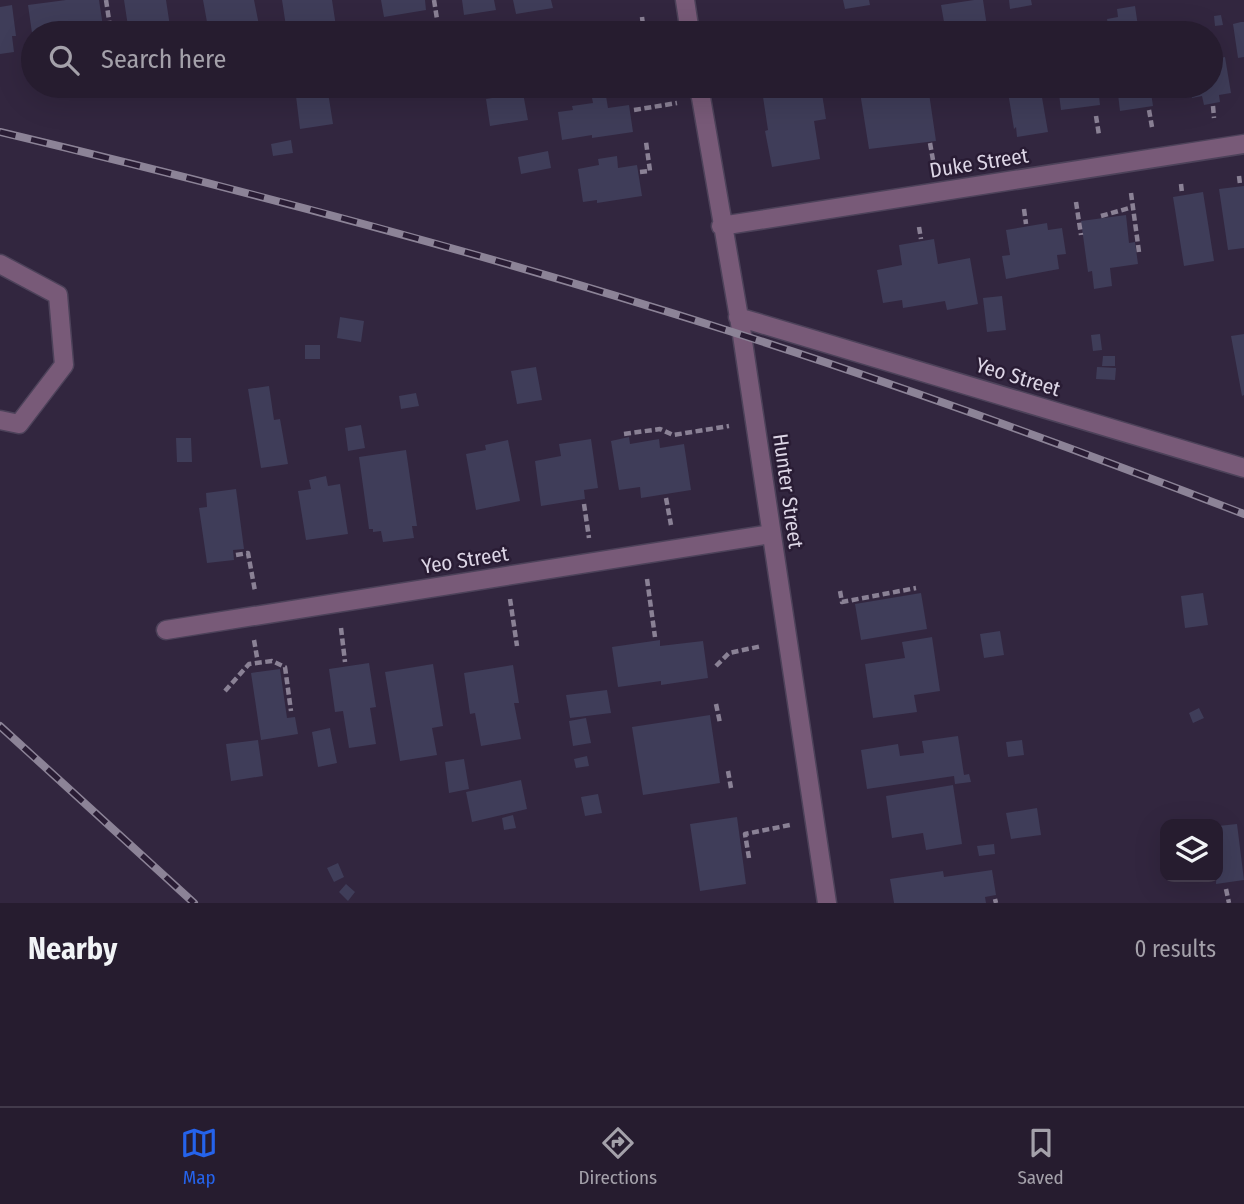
<!DOCTYPE html>
<html lang="en">
<head>
<meta charset="utf-8">
<style>
  :root { --surface:#261c2f; --page:#2e2537; --text:#f1f3f6; --muted:#a4a1aa; --line:#423a4b; --accent:#2563eb }
  body { margin:0; font-family:"Fira Sans Condensed",sans-serif; background:var(--page); color:var(--text) }
  .controls { position:absolute; right:21px; bottom:21px; display:grid; overflow:hidden; border-radius:14px; box-shadow:0 7px 28px #0002 }
  .controls button { width:63px; height:63px; display:grid; place-items:center; padding:0; border:0; border-bottom:2px solid var(--line); background:var(--surface); color:var(--text); font:35px sans-serif }
  .list { margin:0; padding:0; list-style:none }
  h2 { display:flex; justify-content:space-between; align-items:center; height:91px; margin:0; padding:0 28px; font-size:30px }
  h2 small { font-size:23px; font-weight:400; color:var(--muted) }
  .icon { flex:none; width:38px; height:38px; fill:none; stroke:currentColor; stroke-width:2; stroke-linecap:round; stroke-linejoin:round }
  .map { position:relative; flex:none; width:1244px; height:903px; overflow:hidden }
  .search { position:absolute; background:var(--surface); box-shadow:0 7px 28px #0002; left:21px; right:21px; top:21px; height:77px; display:flex; align-items:center; gap:18px; box-sizing:border-box; padding:0 24px; border-radius:38px; color:var(--muted); font-size:26px }
  .sheet { height:203px; background:var(--surface) }
  nav { display:flex; justify-content:space-around; align-items:center; box-sizing:border-box; height:98px; border-top:2px solid var(--line); background:var(--surface); font-size:19px; color:var(--muted) }
  nav a { display:grid; justify-items:center; gap:4px }
  nav .on { color:var(--accent) }
  .map>svg:first-child { display:block }
</style>
</head>
<body>
<div class="map">
<svg width="1244" height="903" viewBox="0 0 1244 903">
  <rect width="100%" height="100%" fill="#32263f"/>
  <!-- building -->
  <path fill="#3f3d59" d="M 66,0 L 99,0 L 104,33 L 32,33 L 28,5 Z
    M 124,0 L 166,0 L 171,33 L 129,33 Z
    M 203,0 L 254,0 L 260,30 L 241,33 L 209,33 Z
    M 282,0 L 332,0 L 337,33 L 287,33 Z
    M 381,0 L 425,0 L 426,10 L 384,17 Z
    M 462,0 L 494,0 L 496,10 L 464,15 Z
    M 513,0 L 551,0 L 553,8 L 516,14 Z
    M 843,0 L 869,0 L 870,5 L 845,9 Z
    M 974,0 L 983,0 L 988,33 L 946,33 L 941,5 Z
    M 1009,0 L 1031,0 L 1032,5 L 1010,9 Z
    M 12,5 L 16,36 L 12,36 L 14,52 L 0,54 L 0,7 Z
    M 1135,6 L 1139,33 L 1109,33 L 1107,19 L 1118,17 L 1117,9 Z
    M 1221,15 L 1223,25 L 1215,26 L 1214,16 Z
    M 392,22 L 393,27 L 403,25 L 404,33 L 372,33 L 371,25 Z
    M 1241,22 L 1244,22 L 1244,57 L 1238,58 L 1233,24 Z
    M 1028,24 L 1029,33 L 1013,33 L 1012,26 Z
    M 1213,39 L 1216,59 L 1225,57 L 1231,93 L 1219,95 L 1220,102 L 1204,105 L 1202,96 L 1192,98 L 1190,86 L 1211,86 L 1211,40 Z
    M 134,86 L 173,86 L 173,90 L 136,96 Z
    M 312,86 L 327,86 L 333,124 L 300,129 L 295,88 Z
    M 506,86 L 523,86 L 524,91 L 507,93 Z
    M 859,86 L 928,86 L 936,141 L 869,149 Z
    M 1007,86 L 1040,86 L 1048,132 L 1017,137 L 1016,127 L 1014,129 Z
    M 1058,86 L 1098,86 L 1100,105 L 1061,110 Z
    M 1117,86 L 1150,86 L 1153,106 L 1120,111 Z
    M 821,87 L 826,119 L 814,121 L 820,159 L 772,167 L 765,131 L 768,130 L 763,97 Z
    M 523,93 L 528,120 L 490,126 L 486,99 Z
    M 606,96 L 608,108 L 629,105 L 633,132 L 592,138 L 592,135 L 562,140 L 558,112 L 573,110 L 572,106 L 593,103 L 592,98 Z
    M 291,140 L 293,153 L 273,156 L 271,144 Z
    M 548,151 L 551,168 L 521,174 L 518,157 Z
    M 617,156 L 618,168 L 637,165 L 642,196 L 597,203 L 597,200 L 583,202 L 578,169 L 599,165 L 598,159 Z
    M 1244,186 L 1244,248 L 1228,250 L 1219,189 Z
    M 1203,192 L 1214,261 L 1184,266 L 1173,197 Z
    M 1126,215 L 1129,243 L 1135,242 L 1138,264 L 1110,268 L 1112,286 L 1094,289 L 1092,271 L 1088,272 L 1081,221 Z
    M 1047,223 L 1048,230 L 1062,228 L 1066,254 L 1057,255 L 1059,269 L 1006,279 L 1002,256 L 1010,255 L 1006,230 Z
    M 934,239 L 938,264 L 970,258 L 978,304 L 947,310 L 945,301 L 903,308 L 902,300 L 883,303 L 877,270 L 902,265 L 899,245 Z
    M 1002,296 L 1006,330 L 987,332 L 983,298 Z
    M 340,317 L 364,321 L 361,342 L 337,338 Z
    M 1100,334 L 1102,350 L 1093,351 L 1091,335 Z
    M 1244,334 L 1244,395 L 1242,396 L 1231,336 Z
    M 305,345 L 320,345 L 320,359 L 305,359 Z
    M 1103,356 L 1115,356 L 1115,366 L 1102,366 Z
    M 536,367 L 542,400 L 517,404 L 511,371 Z
    M 1097,367 L 1116,368 L 1115,380 L 1096,379 Z
    M 269,386 L 274,420 L 280,419 L 288,464 L 261,468 L 248,389 Z
    M 416,393 L 419,406 L 401,409 L 399,396 Z
    M 361,425 L 365,448 L 348,451 L 345,428 Z
    M 629,437 L 630,444 L 659,439 L 660,448 L 684,444 L 691,490 L 641,498 L 640,487 L 619,490 L 611,441 Z
    M 176,438 L 191,438 L 192,462 L 177,462 Z
    M 591,439 L 598,488 L 584,490 L 585,499 L 541,506 L 535,461 L 561,456 L 559,444 Z
    M 508,440 L 520,501 L 476,510 L 466,454 L 486,450 L 485,445 Z
    M 406,450 L 417,526 L 412,526 L 414,538 L 383,542 L 381,531 L 373,532 L 373,529 L 369,529 L 359,457 Z
    M 326,476 L 328,486 L 340,484 L 348,534 L 306,540 L 298,491 L 311,489 L 309,480 Z
    M 236,489 L 244,549 L 233,550 L 234,560 L 207,563 L 199,508 L 207,507 L 206,493 Z
    M 921,593 L 927,629 L 861,640 L 855,604 Z
    M 1203,593 L 1208,625 L 1185,628 L 1181,596 Z
    M 1000,631 L 1004,655 L 984,658 L 980,634 Z
    M 932,637 L 940,691 L 914,695 L 917,712 L 873,718 L 865,664 L 905,658 L 902,642 Z
    M 660,640 L 660,646 L 703,641 L 708,678 L 661,685 L 661,681 L 618,687 L 612,647 Z
    M 369,663 L 376,707 L 370,708 L 376,744 L 349,748 L 343,711 L 335,712 L 329,669 Z
    M 433,664 L 443,726 L 432,728 L 437,755 L 400,761 L 385,672 Z
    M 513,665 L 519,703 L 514,703 L 521,739 L 481,746 L 475,713 L 470,714 L 464,673 Z
    M 280,669 L 287,718 L 295,717 L 298,734 L 261,740 L 251,673 Z
    M 607,690 L 611,713 L 570,718 L 566,695 Z
    M 1199,708 L 1204,718 L 1193,723 L 1189,713 Z
    M 710,715 L 720,783 L 643,795 L 632,727 Z
    M 586,718 L 591,743 L 573,746 L 569,721 Z
    M 330,728 L 337,763 L 318,767 L 312,732 Z
    M 958,736 L 964,775 L 969,774 L 971,782 L 955,784 L 954,776 L 867,789 L 861,750 L 898,744 L 900,756 L 924,753 L 922,741 Z
    M 258,740 L 263,776 L 231,781 L 226,744 Z
    M 1022,740 L 1024,755 L 1008,757 L 1006,742 Z
    M 587,756 L 589,766 L 576,768 L 574,759 Z
    M 464,759 L 469,789 L 449,793 L 445,762 Z
    M 521,780 L 527,809 L 472,822 L 466,792 Z
    M 953,785 L 962,844 L 926,850 L 923,833 L 892,838 L 886,796 Z
    M 598,794 L 602,813 L 585,816 L 581,797 Z
    M 1037,808 L 1041,835 L 1011,839 L 1006,813 Z
    M 513,815 L 516,828 L 504,830 L 502,818 Z
    M 737,817 L 746,884 L 700,891 L 690,824 Z
    M 1237,824 L 1244,880 L 1216,884 L 1218,826 Z
    M 994,844 L 995,854 L 979,856 L 977,846 Z
    M 338,863 L 344,877 L 334,882 L 327,868 Z
    M 992,870 L 996,895 L 985,897 L 986,903 L 894,903 L 890,879 L 943,871 L 944,877 Z
    M 346,884 L 355,892 L 348,901 L 339,892 Z"/>
  <g fill="none" stroke-linecap="round" stroke-linejoin="round">
    <!-- service casing -->
    <g stroke="#4d425a" stroke-width="21">
      <path id="service" d="M 0,264 L 58,295 L 64,365 L 19,424 L 0,420"/>
    </g>
    <!-- minor casing -->
    <g stroke="#4d425a" stroke-width="21">
      <path id="minor" d="M 685,0 L 690,33
        M 699,86 L 742,335 L 827,903
        M 721,226 L 1244,144
        M 738,317 L 1244,468
        M 166,630 L 771,534"/>
    </g>
    <!-- path -->
    <path stroke="#8a8195" stroke-width="4.5" stroke-dasharray="7 3.5" stroke-linecap="butt" d="M 106,0 L 111,33
      M 434,0 L 437,19
      M 642,17 L 644,33
      M 1213,106 L 1214,118
      M 634,110 L 677,103
      M 1149,110 L 1152,127
      M 1096,116 L 1099,135
      M 930,143 L 933,160
      M 640,172 L 650,171 L 646,142
      M 1239,176 L 1240,184
      M 1181,184 L 1182,193
      M 1131,193 L 1139,252
      M 1076,202 L 1081,235
      M 1024,209 L 1026,224
      M 1101,216 L 1133,207
      M 919,227 L 921,239
      M 624,434 L 660,429 L 673,435 L 729,426
      M 666,498 L 671,525
      M 584,504 L 589,538
      M 236,555 L 248,553 L 255,591
      M 647,579 L 655,637
      M 840,591 L 842,602 L 916,588
      M 510,599 L 517,646
      M 341,628 L 345,662
      M 254,640 L 258,663
      M 716,666 L 729,653 L 762,646
      M 225,691 L 249,664 L 272,661 L 285,667 L 291,711
      M 716,704 L 720,723
      M 728,771 L 731,788
      M 749,858 L 745,834 L 790,825
      M 1226,889 L 1229,903
      M 995,899 L 996,903"/>
    <!-- service -->
    <use href="#service" stroke="#785a78" stroke-width="18"/>
    <!-- minor -->
    <use href="#minor" stroke="#785a78" stroke-width="18"/>
    <!-- rail casing -->
    <g stroke="#8c8397" stroke-width="8">
      <path id="rail" d="M 0,132 C 244,190 487,254 726,330 C 900,385 1073,448 1244,514
        M 0,726 L 194,903"/>
    </g>
    <!-- rail -->
    <use href="#rail" stroke="#291c34" stroke-width="5" stroke-dasharray="16" stroke-linecap="butt"/>
  </g>
  <g text-anchor="middle" stroke-width="5" stroke-linejoin="round" paint-order="stroke">
    <!-- street labels -->
    <g font-size="21" fill="#ddd6e6" stroke="#291c34">
      <text transform="translate(979 163) rotate(-9)" y="7">Duke Street</text>
      <text transform="translate(1018 377) rotate(17)" y="7">Yeo Street</text>
      <text transform="translate(788 491) rotate(82)" y="7">Hunter Street</text>
      <text transform="translate(465 560) rotate(-9)" y="7">Yeo Street</text>
    </g>
  </g>
</svg>
<div class="controls">
<button><svg class="icon" aria-label="layers" viewBox="0 0 24 24"><path d="M12 4l9 5-9 5-9-5zM3 14l9 5 9-5"/></svg></button>
</div>
<div class="search"><svg class="icon" aria-label="search" viewBox="0 0 24 24"><circle cx="10" cy="10" r="6"/><path d="M15 15l6 6"/></svg>Search here</div>
</div>
<section class="sheet">
<h2>Nearby<small>0 results</small></h2>
<ul class="list">
</ul>
</section>
<nav>
<a class="on"><svg class="icon" aria-label="map" viewBox="0 0 24 24"><path d="M3 6l6-2 6 2 6-2v14l-6 2-6-2-6 2zM9 4v14M15 6v14"/></svg>Map</a>
<a><svg class="icon" aria-label="directions" viewBox="0 0 24 24"><path d="M12 3l9 9-9 9-9-9zM9 14v-3h6M13 9l2 2-2 2"/></svg>Directions</a>
<a><svg class="icon" aria-label="saved" viewBox="0 0 24 24"><path d="M7 4h10v16l-5-4-5 4z"/></svg>Saved</a>
</nav>
</body>
</html>
